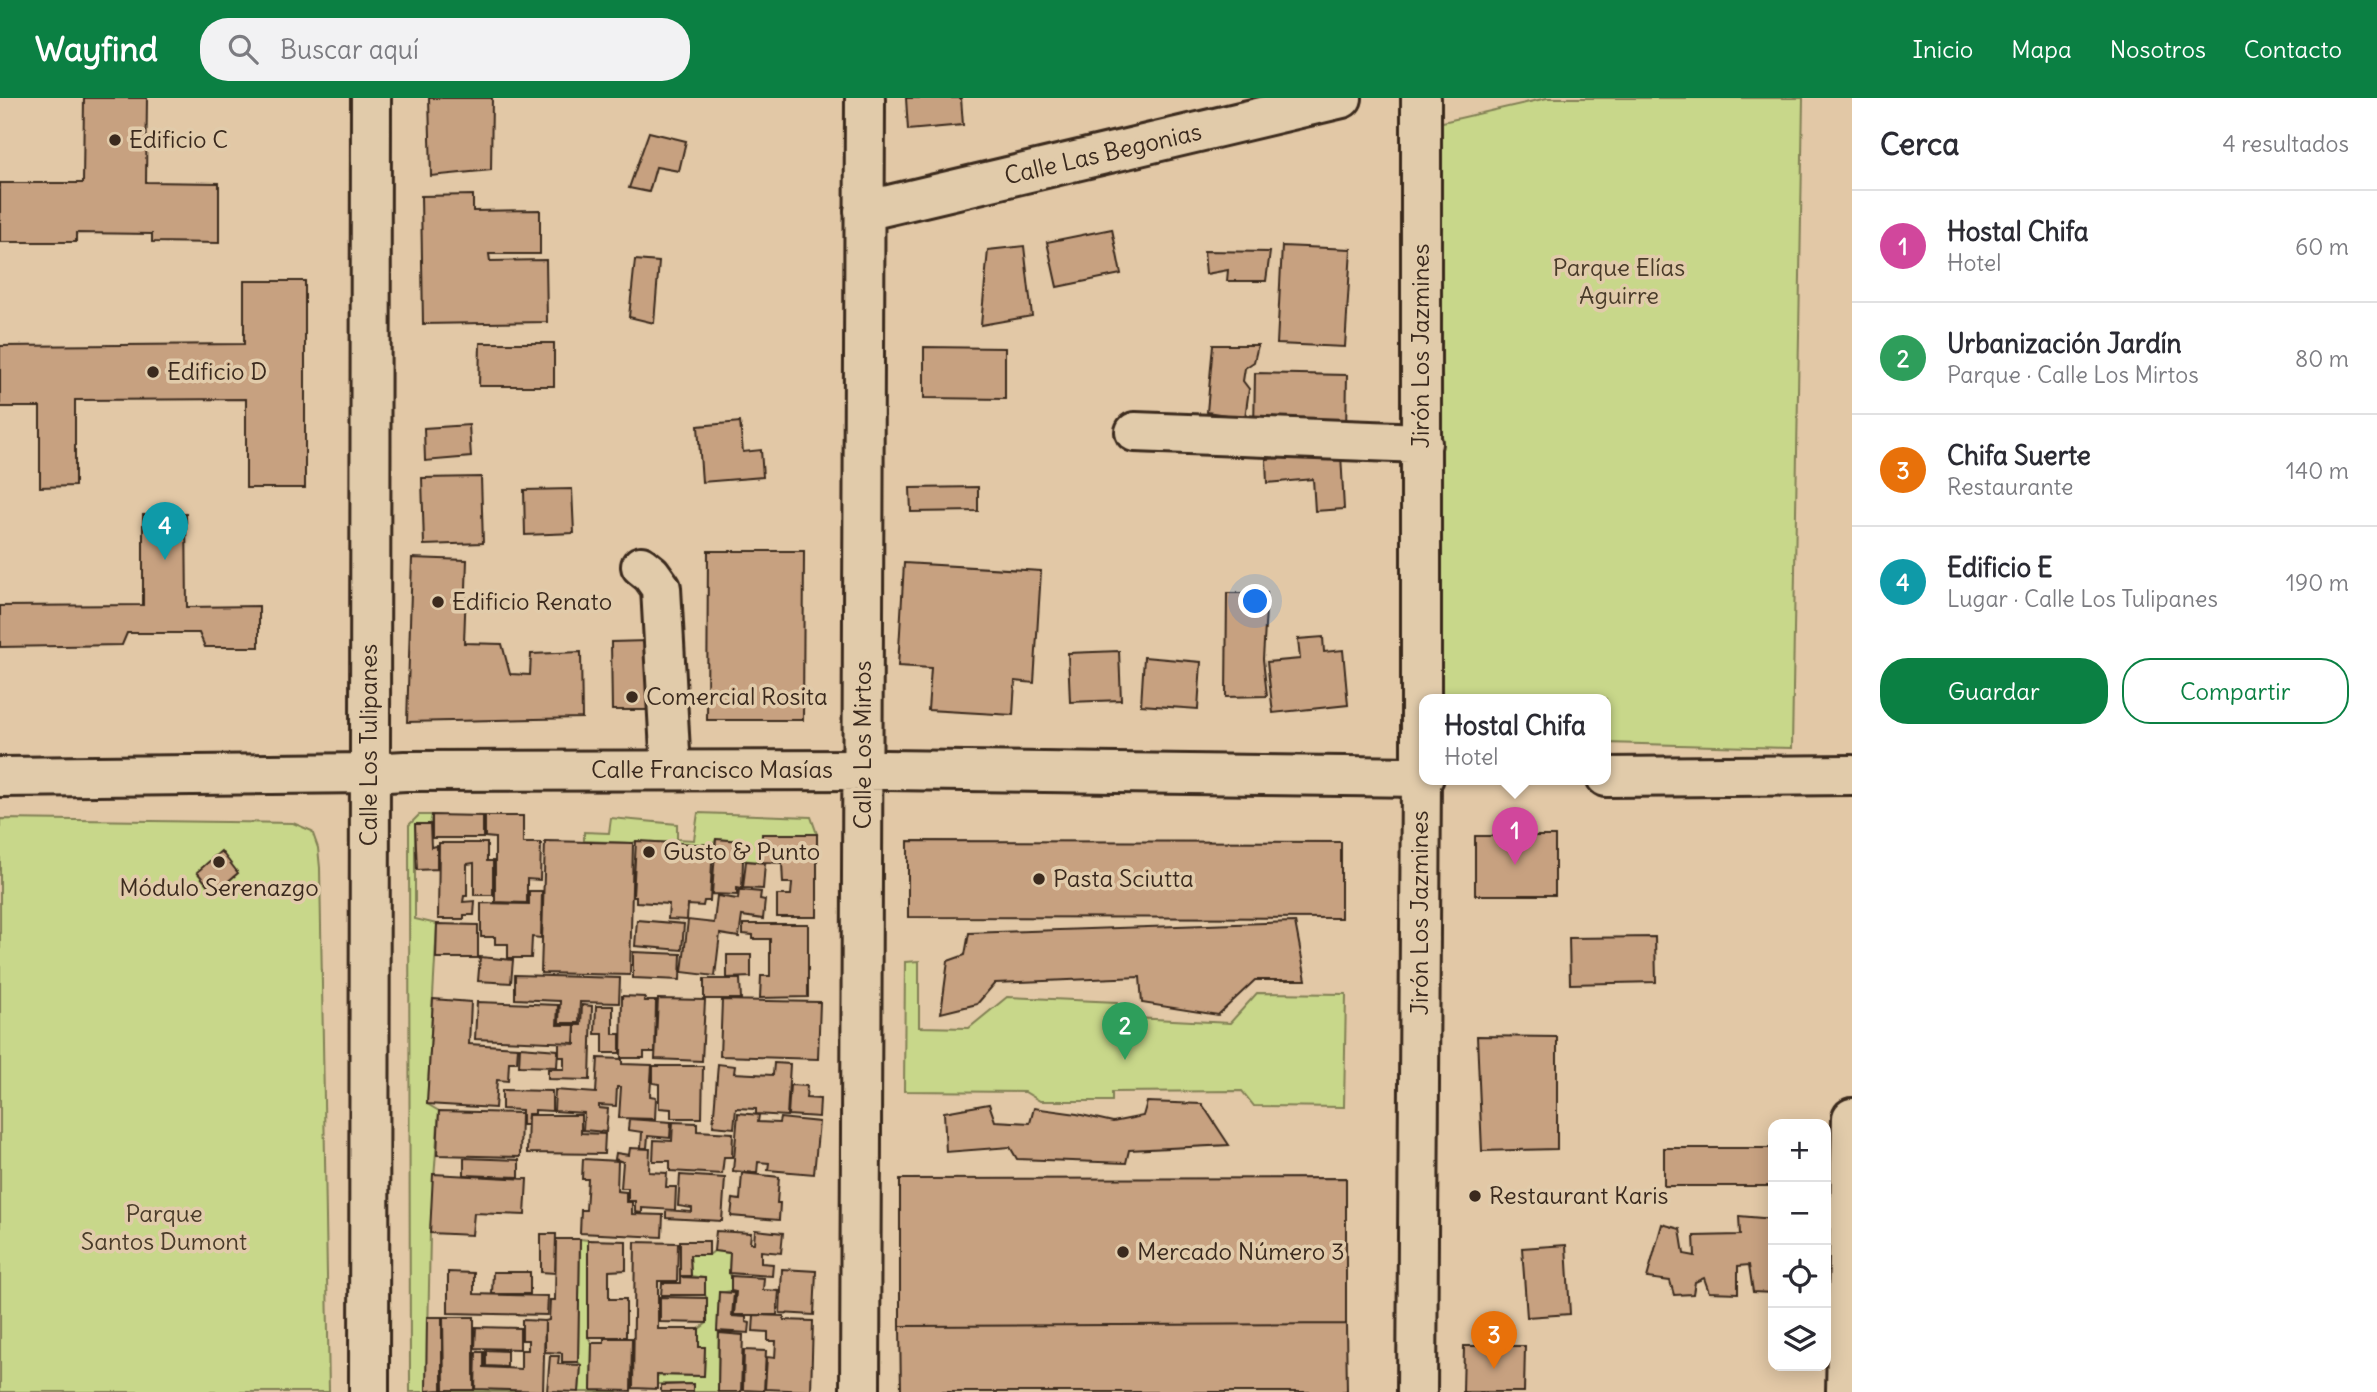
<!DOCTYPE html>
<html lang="es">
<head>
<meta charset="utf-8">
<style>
  :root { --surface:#fff; --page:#f2f2f3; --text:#2b2b33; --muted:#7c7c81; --line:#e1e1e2; --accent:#0b8043 }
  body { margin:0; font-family:Delius,sans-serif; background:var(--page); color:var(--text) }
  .controls { position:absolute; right:21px; bottom:21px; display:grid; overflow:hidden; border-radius:14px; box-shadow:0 4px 18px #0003 }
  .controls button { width:63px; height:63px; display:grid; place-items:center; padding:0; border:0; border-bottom:2px solid var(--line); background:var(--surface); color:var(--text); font:35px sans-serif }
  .you { position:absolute; left:1256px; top:504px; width:24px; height:24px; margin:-18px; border:5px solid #fff; border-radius:50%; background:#1a73e8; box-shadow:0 0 0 10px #1a73e833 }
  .badge { display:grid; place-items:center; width:46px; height:46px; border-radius:50%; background:var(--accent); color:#fff; font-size:23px; font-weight:700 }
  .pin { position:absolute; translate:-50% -58px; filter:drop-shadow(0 2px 4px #0008) }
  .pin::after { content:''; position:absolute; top:37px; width:24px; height:21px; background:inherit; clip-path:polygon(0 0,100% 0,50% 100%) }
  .popup { position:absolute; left:1419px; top:596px; width:192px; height:91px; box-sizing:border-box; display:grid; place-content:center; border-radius:14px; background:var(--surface); filter:drop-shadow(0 2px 5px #0005); font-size:23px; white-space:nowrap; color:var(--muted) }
  .popup b { font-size:26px; color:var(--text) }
  .popup::after { content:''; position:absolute; left:50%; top:100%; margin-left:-14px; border:14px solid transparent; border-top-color:var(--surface) }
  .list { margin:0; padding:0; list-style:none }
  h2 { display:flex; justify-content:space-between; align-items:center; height:91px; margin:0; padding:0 28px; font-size:30px }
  h2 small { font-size:23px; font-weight:400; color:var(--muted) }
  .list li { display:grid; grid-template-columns:46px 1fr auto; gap:21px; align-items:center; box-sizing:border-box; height:112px; padding:0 28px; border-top:2px solid var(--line) }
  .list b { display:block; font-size:26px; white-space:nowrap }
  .list p { margin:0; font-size:23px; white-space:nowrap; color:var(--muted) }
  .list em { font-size:23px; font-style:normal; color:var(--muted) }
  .actions { display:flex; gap:14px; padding:21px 28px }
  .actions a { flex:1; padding:16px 0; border:2px solid var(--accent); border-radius:28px; text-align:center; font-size:24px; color:var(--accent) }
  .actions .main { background:var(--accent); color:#fff }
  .icon { flex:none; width:38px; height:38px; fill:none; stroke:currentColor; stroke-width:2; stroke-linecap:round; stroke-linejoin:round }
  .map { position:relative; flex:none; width:1852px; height:1294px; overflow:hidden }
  header { display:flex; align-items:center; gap:42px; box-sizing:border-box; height:98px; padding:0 35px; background:var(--accent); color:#fff }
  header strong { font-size:33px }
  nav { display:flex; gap:38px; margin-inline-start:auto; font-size:24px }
  .search { width:490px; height:63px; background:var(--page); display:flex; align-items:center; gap:18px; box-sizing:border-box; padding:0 24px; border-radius:28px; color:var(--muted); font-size:26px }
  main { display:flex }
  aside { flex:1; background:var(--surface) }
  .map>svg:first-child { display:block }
</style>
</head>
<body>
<header>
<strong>Wayfind</strong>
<div class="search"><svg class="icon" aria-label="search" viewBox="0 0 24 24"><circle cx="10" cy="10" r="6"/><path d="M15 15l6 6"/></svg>Buscar aquí</div>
<nav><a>Inicio</a><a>Mapa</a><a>Nosotros</a><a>Contacto</a></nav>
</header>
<main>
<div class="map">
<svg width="1852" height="1294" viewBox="0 0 1852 1294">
  <rect width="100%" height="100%" fill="#e2c8a6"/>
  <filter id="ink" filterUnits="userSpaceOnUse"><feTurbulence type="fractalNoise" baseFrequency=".0143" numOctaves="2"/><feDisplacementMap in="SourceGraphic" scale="14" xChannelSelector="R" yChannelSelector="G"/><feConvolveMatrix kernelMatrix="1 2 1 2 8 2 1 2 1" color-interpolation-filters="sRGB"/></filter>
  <g filter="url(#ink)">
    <!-- green -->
    <path fill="#c8d78a" stroke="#828054" stroke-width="2" d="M 1547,0 L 1803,0 L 1792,650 L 1606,645 L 1606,601 L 1437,601 L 1438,25 Z
      M 698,715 L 811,719 L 817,736 L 763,736 L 762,764 L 739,762 L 740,743 L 716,741 L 713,747 L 636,743 L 633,745 L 584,743 L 584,734 L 609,735 L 611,720 L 677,726 L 677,741 L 694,742 Z
      M 419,717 L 432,717 L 430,726 L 415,727 L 415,821 L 437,826 L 427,1006 L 439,1013 L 430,1135 L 427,1292 L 475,1291 L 563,1294 L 410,1294 L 409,727 Z
      M 0,721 L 293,725 L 312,733 L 318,750 L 320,770 L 329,1294 L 0,1294 Z
      M 919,863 L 919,929 L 969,930 L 1007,899 L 1117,904 L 1116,919 L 1230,925 L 1257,895 L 1346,896 L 1344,1009 L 1254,1008 L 1242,993 L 1112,994 L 1112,1003 L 1040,1003 L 1025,994 L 904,993 L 905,864 Z
      M 580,1141 L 588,1142 L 588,1239 L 592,1245 L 591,1292 L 618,1294 L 579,1294 L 581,1267 L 578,1264 Z
      M 714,1153 L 730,1155 L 729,1175 L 731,1178 L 731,1193 L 719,1195 L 718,1294 L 693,1294 L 693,1286 L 657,1286 L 657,1277 L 704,1278 L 705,1249 L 699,1249 L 699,1231 L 707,1225 L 707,1200 L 705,1197 L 704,1180 L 691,1178 L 690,1157 L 709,1157 Z"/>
    <!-- building -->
    <path fill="#c7a180" stroke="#3b2a1e" stroke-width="2" d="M 84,0 L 147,0 L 146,84 L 219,85 L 219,145 L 152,144 L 152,136 L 76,135 L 76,144 L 0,144 L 0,85 L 83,85 Z
      M 429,0 L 492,0 L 491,72 L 431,78 Z
      M 906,0 L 961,0 L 963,27 L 908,32 Z
      M 649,34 L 686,43 L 679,73 L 656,69 L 649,94 L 629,90 Z
      M 473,97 L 473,113 L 540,112 L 540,156 L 489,156 L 490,163 L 546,162 L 547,224 L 423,226 L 421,98 Z
      M 1112,131 L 1121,176 L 1057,189 L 1047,144 Z
      M 1024,148 L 1032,218 L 981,227 L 988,152 Z
      M 1282,148 L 1351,151 L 1345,249 L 1277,246 Z
      M 1204,153 L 1270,154 L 1266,183 L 1227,183 L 1228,172 L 1206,176 Z
      M 635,162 L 659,164 L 654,225 L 629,219 Z
      M 244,183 L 305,183 L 305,390 L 246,390 L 246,301 L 75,302 L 75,388 L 40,389 L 40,309 L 0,309 L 0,248 L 244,246 Z
      M 480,245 L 554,245 L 554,288 L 479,288 Z
      M 1213,247 L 1258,247 L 1254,264 L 1245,270 L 1243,283 L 1249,291 L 1245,320 L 1207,314 Z
      M 924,249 L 1005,250 L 1005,301 L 924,300 Z
      M 1255,275 L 1347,277 L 1346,334 L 1254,333 Z
      M 740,324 L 743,354 L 761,352 L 763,379 L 702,384 L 698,328 Z
      M 469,327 L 471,359 L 425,363 L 424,330 Z
      M 1341,356 L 1344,411 L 1315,413 L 1313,381 L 1267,385 L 1266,361 Z
      M 481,379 L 483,445 L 424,447 L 422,380 Z
      M 978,389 L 978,413 L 911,414 L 910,390 Z
      M 572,391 L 574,435 L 525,437 L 524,392 Z
      M 186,416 L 187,509 L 259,508 L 259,549 L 205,549 L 199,535 L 127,535 L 122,547 L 0,549 L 0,508 L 143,507 L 143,417 Z
      M 708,453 L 804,453 L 803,622 L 707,622 Z
      M 412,460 L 467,462 L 464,545 L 502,546 L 510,576 L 530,577 L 531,556 L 581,554 L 582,620 L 407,624 Z
      M 904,465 L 1041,473 L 1034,585 L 1015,583 L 1013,617 L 928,612 L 931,570 L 898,568 Z
      M 1227,495 L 1267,495 L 1263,561 L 1267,598 L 1226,599 Z
      M 1323,539 L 1324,554 L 1343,552 L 1348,607 L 1273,615 L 1267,564 L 1300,561 L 1298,541 Z
      M 647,543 L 648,612 L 612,612 L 611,544 Z
      M 1119,553 L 1121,602 L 1070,604 L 1068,555 Z
      M 1144,559 L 1201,564 L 1198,611 L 1141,607 Z
      M 432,717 L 483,718 L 483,740 L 432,740 Z
      M 485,718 L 523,718 L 523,745 L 541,745 L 540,782 L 527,781 L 527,805 L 495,804 L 495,740 L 485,739 Z
      M 415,726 L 430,726 L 431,749 L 437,748 L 437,771 L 417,772 Z
      M 762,736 L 817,736 L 817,819 L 777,819 L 777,797 L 791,797 L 792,785 L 783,785 L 782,765 L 762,764 Z
      M 1475,738 L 1555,738 L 1555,797 L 1475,797 Z
      M 716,741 L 741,743 L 739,762 L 743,762 L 742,791 L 737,790 L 737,797 L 712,796 Z
      M 545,743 L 633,745 L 630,877 L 541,875 Z
      M 636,743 L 713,747 L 710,803 L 704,803 L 703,808 L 688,807 L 687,822 L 668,821 L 669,806 L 636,804 L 636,799 L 633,799 Z
      M 908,743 L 1341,744 L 1341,820 L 908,819 Z
      M 439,745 L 487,745 L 487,763 L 493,763 L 493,797 L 474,797 L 474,765 L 467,766 L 467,798 L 464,798 L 463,804 L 475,803 L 474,817 L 464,817 L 464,821 L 438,821 Z
      M 221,753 L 238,775 L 214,795 L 197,774 Z
      M 746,763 L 765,765 L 763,791 L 743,790 Z
      M 739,792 L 761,794 L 760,801 L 765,802 L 763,821 L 742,818 L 739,839 L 720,836 L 715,878 L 682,874 L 688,822 L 714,825 L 717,798 L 738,801 Z
      M 529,793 L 542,793 L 541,840 L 532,839 L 531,860 L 508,860 L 508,846 L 495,846 L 495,839 L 481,839 L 481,805 L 529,806 Z
      M 637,822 L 684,826 L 682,852 L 635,848 Z
      M 1295,824 L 1306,882 L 1255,882 L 1218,917 L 1142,905 L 1140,879 L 995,885 L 977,906 L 941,915 L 948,863 L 965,857 L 969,835 Z
      M 437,826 L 478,827 L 478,860 L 436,860 Z
      M 743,826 L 808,826 L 808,899 L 760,900 L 761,878 L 770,878 L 770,841 L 753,841 L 753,837 L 743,836 Z
      M 1655,839 L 1656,884 L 1570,886 L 1569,840 Z
      M 633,854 L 681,856 L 680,882 L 633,880 Z
      M 727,857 L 751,857 L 751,879 L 727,880 Z
      M 480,859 L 513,862 L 511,885 L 478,883 Z
      M 515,877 L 620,880 L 619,905 L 580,904 L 579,925 L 559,925 L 560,903 L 515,901 Z
      M 704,881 L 740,881 L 741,901 L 704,901 Z
      M 622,898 L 645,899 L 644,903 L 656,903 L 655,954 L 644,954 L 644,960 L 621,960 Z
      M 433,901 L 471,904 L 469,946 L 518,949 L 517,964 L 509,964 L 508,983 L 497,982 L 495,1010 L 427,1006 Z
      M 658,901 L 705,902 L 702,963 L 655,961 Z
      M 722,902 L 820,904 L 818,961 L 720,958 Z
      M 477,904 L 558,907 L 557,927 L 575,927 L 574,945 L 475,941 Z
      M 582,907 L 592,908 L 590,982 L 548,981 L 548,971 L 564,971 L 564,959 L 559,959 L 559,945 L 575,946 L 575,927 L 581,927 Z
      M 596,908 L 613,908 L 613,936 L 620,936 L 620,955 L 603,955 L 603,936 L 595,936 Z
      M 1477,938 L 1557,939 L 1557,1051 L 1482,1053 Z
      M 520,949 L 558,952 L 557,969 L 519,968 Z
      M 598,960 L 622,961 L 622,966 L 652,967 L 650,998 L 656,999 L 655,1021 L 619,1020 L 621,989 L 617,989 L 616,1008 L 599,1007 L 599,1010 L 608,1011 L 606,1034 L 583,1032 L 584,1015 L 554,1013 L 555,992 L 596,995 Z
      M 774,965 L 790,966 L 787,1018 L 756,1016 L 756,1011 L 736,1010 L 734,1030 L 713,1028 L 718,966 L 735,968 L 734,975 L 773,977 Z
      M 653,968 L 703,968 L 702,1020 L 671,1020 L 671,1011 L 659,1010 L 659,986 L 653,985 Z
      M 790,987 L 807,988 L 806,1000 L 820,1001 L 819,1019 L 788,1017 Z
      M 502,992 L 552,993 L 552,1013 L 535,1012 L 535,1016 L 528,1016 L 527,1027 L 522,1027 L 522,1012 L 502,1011 Z
      M 1147,1004 L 1202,1006 L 1229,1047 L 1129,1052 L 1126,1065 L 1017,1061 L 1010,1049 L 946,1054 L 944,1014 L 989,1006 L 995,1023 L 1030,1025 L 1034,1010 L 1077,1016 L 1113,1024 L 1143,1018 Z
      M 439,1013 L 521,1015 L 520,1059 L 437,1057 Z
      M 738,1015 L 759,1017 L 758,1024 L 779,1025 L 780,1020 L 819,1024 L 814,1076 L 768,1072 L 769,1065 L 758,1064 L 757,1075 L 733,1073 Z
      M 528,1017 L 581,1017 L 581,1035 L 605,1036 L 604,1056 L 527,1055 Z
      M 629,1021 L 671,1024 L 670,1040 L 648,1038 L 647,1050 L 641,1050 L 642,1034 L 628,1032 Z
      M 673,1024 L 697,1025 L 697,1033 L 733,1035 L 732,1059 L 724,1059 L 722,1076 L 670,1073 L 670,1063 L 653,1063 L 654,1042 L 672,1043 Z
      M 630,1050 L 650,1051 L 649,1074 L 667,1075 L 666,1089 L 676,1089 L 675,1112 L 642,1110 L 642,1115 L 635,1114 L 635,1103 L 628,1103 L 628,1090 L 621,1090 L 623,1064 L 615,1061 L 616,1055 L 629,1057 Z
      M 1664,1050 L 1773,1050 L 1773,1088 L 1664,1088 Z
      M 464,1060 L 519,1062 L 519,1079 L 464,1077 Z
      M 583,1061 L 618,1063 L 617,1093 L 626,1094 L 626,1104 L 632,1104 L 632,1116 L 663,1117 L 662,1139 L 580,1135 L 581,1112 L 586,1112 L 588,1081 L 582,1081 Z
      M 742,1075 L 779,1079 L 777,1105 L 780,1105 L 779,1122 L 731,1118 L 733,1101 L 740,1102 Z
      M 433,1076 L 527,1081 L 525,1117 L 474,1115 L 472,1137 L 430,1135 Z
      M 680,1077 L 725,1080 L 722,1123 L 666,1120 L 666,1112 L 692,1114 L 692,1110 L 678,1108 Z
      M 1346,1080 L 1346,1226 L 900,1228 L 900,1081 Z
      M 1739,1118 L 1773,1121 L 1773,1195 L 1753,1194 L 1749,1167 L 1738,1168 L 1738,1195 L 1709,1194 L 1704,1180 L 1695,1184 L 1693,1196 L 1674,1197 L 1670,1183 L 1647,1180 L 1662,1126 L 1680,1131 L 1684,1156 L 1695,1158 L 1694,1138 L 1740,1137 Z
      M 755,1132 L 783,1135 L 781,1155 L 761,1153 L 761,1165 L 773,1166 L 772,1178 L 729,1175 L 730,1155 L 714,1153 L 716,1133 L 751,1135 L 750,1145 L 754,1145 Z
      M 541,1136 L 556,1136 L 555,1175 L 541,1174 Z
      M 556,1141 L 580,1141 L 578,1264 L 562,1264 L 562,1255 L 545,1254 L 545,1223 L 549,1222 L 550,1202 L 555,1202 Z
      M 588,1142 L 626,1143 L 626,1172 L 609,1173 L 609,1201 L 626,1201 L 626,1239 L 588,1239 Z
      M 680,1143 L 709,1143 L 709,1157 L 690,1157 L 691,1178 L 680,1178 Z
      M 635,1144 L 678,1145 L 677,1183 L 658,1183 L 658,1231 L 699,1231 L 699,1249 L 705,1249 L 704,1278 L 657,1277 L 657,1291 L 633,1290 Z
      M 1566,1147 L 1570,1216 L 1527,1219 L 1522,1150 Z
      M 782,1171 L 816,1173 L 814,1217 L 780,1215 Z
      M 448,1174 L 474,1175 L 474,1196 L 548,1198 L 547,1217 L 448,1215 Z
      M 493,1174 L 530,1174 L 530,1196 L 492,1196 Z
      M 731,1178 L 764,1180 L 763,1192 L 779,1193 L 777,1217 L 734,1217 L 736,1194 L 731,1193 Z
      M 680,1179 L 705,1180 L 705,1197 L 661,1197 L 662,1185 L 680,1185 Z
      M 719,1194 L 734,1195 L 732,1218 L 746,1219 L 746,1224 L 750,1225 L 749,1235 L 717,1233 Z
      M 660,1199 L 707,1200 L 707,1225 L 660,1224 Z
      M 754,1217 L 784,1218 L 784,1222 L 813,1223 L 811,1293 L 765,1291 L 767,1259 L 775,1260 L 776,1243 L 768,1243 L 768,1234 L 753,1233 Z
      M 427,1219 L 442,1219 L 442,1292 L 426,1293 Z
      M 443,1219 L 474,1219 L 474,1292 L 444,1292 Z
      M 522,1222 L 545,1223 L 543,1293 L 475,1291 L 476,1254 L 484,1254 L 484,1269 L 521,1271 L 521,1252 L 528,1252 L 528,1242 L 522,1242 Z
      M 1346,1226 L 1347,1294 L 901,1294 L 900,1228 Z
      M 476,1229 L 520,1230 L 520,1251 L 475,1250 Z
      M 719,1235 L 743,1237 L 741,1294 L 718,1294 Z
      M 604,1240 L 632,1240 L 631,1293 L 591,1292 L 592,1245 L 604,1245 Z
      M 1464,1248 L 1525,1248 L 1524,1294 L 1463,1294 Z
      M 486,1252 L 507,1253 L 507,1269 L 486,1268 Z
      M 744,1252 L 766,1253 L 764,1293 L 743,1292 Z
      M 550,1258 L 559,1258 L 558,1266 L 581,1267 L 579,1294 L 547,1293 Z
      M 693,1286 L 693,1294 L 661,1294 L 661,1287 Z"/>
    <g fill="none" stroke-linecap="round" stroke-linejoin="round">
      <!-- minor casing -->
      <g stroke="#3b2a1e" stroke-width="44">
        <path id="minor" d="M 864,113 L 1342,0
          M 1135,334 L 1422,345
          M 641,468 L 651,476 L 661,490 L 671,672
          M 0,679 L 370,675 L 405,673 L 885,672 L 1424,679
          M 1606,679 L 1852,677
          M 369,1294 L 371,0
          M 860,1294 L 865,0
          M 1417,1294 L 1421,679 L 1421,0
          M 1846,1294 L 1852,1020"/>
      </g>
      <!-- minor -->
      <use href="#minor" stroke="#e1cbaa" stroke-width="38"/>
    </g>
  </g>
  <!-- markers -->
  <g fill="#3b2a1e" stroke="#e1cbaa" stroke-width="2.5">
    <circle cx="115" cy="42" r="7"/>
    <circle cx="153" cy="274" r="7"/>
    <circle cx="438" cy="504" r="7"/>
    <circle cx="632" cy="599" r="7"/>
    <circle cx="649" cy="754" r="7"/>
    <circle cx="219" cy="764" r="7"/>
    <circle cx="1039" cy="781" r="7"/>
    <circle cx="1475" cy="1098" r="7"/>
    <circle cx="1123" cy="1154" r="7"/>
  </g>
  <g text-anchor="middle" stroke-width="7" stroke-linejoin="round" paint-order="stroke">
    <!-- poi labels -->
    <g font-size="24" fill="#3b2a1e" stroke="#e1cbaa" text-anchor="start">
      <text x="129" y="50">Edificio C</text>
      <text x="167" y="282">Edificio D</text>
      <text x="452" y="512">Edificio Renato</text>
      <text x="646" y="607">Comercial Rosita</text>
      <text x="663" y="762">Gusto &amp; Punto</text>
      <text x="1053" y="789">Pasta Sciutta</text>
      <text x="219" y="798" text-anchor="middle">Módulo Serenazgo</text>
      <text x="1489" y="1106">Restaurant Karis</text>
      <text x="1137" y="1162">Mercado Número 3</text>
    </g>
    <!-- street labels -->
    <g font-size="24" fill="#3b2a1e" stroke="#e1cbaa">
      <text transform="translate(1103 56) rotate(-13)" y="8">Calle Las Begonias</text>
      <text transform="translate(1421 248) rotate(-90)" y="8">Jirón Los Jazmines</text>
      <text transform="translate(369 647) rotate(-90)" y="8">Calle Los Tulipanes</text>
      <text transform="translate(863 647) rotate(-90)" y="8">Calle Los Mirtos</text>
      <text x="712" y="680">Calle Francisco Masías</text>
      <text transform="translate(1420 815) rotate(-90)" y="8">Jirón Los Jazmines</text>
    </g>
    <!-- park labels -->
    <g font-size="24" fill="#493b29" stroke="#e1cbaa">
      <text x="1619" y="178">Parque Elías<tspan x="1619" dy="28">Aguirre</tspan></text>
      <text x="164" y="1124">Parque<tspan x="164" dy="28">Santos Dumont</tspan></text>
    </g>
  </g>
</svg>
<div class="controls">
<button>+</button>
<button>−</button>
<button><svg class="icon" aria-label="locate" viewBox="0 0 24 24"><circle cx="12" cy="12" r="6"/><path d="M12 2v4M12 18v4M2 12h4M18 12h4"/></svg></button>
<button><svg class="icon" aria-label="layers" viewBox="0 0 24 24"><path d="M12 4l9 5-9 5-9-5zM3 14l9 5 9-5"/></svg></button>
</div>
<div class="you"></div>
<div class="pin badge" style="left:1515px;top:767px;background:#d1479c">1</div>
<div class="popup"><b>Hostal Chifa</b>Hotel</div>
<div class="pin badge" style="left:1125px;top:962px;background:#2e9e5b">2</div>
<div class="pin badge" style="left:1494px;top:1271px;background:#e8710a">3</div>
<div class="pin badge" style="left:165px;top:462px;background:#0f9aa8">4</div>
</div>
<aside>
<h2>Cerca<small>4 resultados</small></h2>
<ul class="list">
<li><span class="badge" style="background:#d1479c">1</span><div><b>Hostal Chifa</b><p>Hotel</p></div><em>60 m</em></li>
<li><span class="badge" style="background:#2e9e5b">2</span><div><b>Urbanización Jardín</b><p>Parque · Calle Los Mirtos</p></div><em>80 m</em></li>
<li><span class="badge" style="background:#e8710a">3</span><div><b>Chifa Suerte</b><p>Restaurante</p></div><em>140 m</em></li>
<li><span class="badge" style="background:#0f9aa8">4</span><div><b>Edificio E</b><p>Lugar · Calle Los Tulipanes</p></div><em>190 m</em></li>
</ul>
<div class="actions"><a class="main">Guardar</a><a>Compartir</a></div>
</aside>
</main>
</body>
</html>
